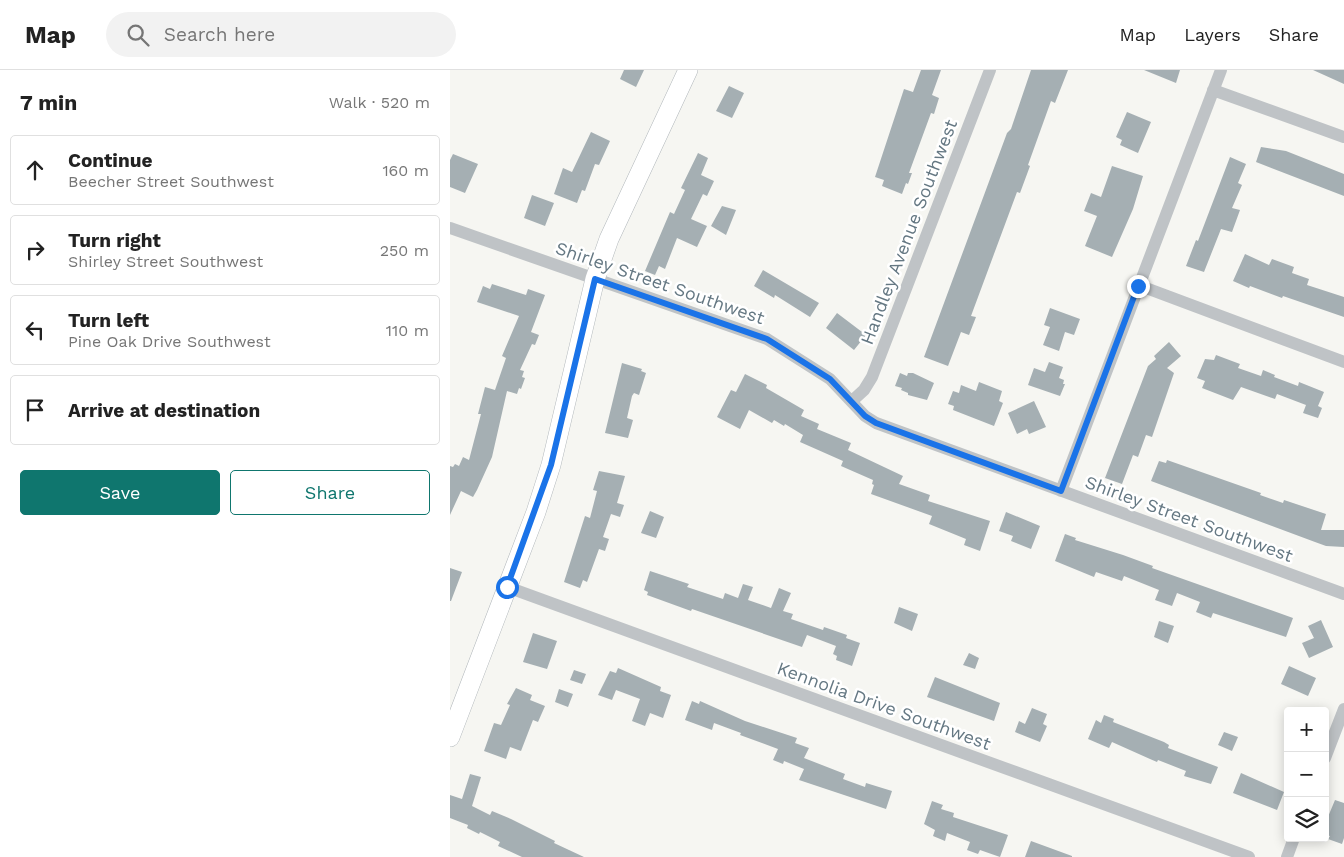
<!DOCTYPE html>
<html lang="en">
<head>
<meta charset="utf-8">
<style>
  :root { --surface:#fff; --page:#f2f2f2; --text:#222; --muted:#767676; --line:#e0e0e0; --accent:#0f766e }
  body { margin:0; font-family:"Work Sans",sans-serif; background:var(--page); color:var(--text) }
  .controls { position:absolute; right:15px; bottom:15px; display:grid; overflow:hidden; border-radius:5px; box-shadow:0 2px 12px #0003 }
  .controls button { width:45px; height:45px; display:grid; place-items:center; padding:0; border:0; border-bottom:1px solid var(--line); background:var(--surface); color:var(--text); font:25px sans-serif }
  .stop { position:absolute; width:15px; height:15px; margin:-11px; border:4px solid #1a73e8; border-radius:50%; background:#fff }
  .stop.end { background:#1a73e8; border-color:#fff; box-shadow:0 1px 5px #0008 }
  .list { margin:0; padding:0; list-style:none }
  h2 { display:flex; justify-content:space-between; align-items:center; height:65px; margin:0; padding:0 20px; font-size:21px }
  h2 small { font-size:16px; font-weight:400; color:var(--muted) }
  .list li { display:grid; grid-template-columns:32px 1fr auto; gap:15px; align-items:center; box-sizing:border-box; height:70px; margin:0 10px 10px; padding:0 10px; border:1px solid var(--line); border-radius:5px }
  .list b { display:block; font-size:19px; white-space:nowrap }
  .list p { margin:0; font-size:16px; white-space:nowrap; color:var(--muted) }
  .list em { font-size:16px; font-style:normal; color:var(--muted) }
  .actions { display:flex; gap:10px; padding:15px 20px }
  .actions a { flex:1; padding:11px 0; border:1px solid var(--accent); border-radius:5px; text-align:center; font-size:18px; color:var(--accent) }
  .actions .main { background:var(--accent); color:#fff }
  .icon { flex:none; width:28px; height:28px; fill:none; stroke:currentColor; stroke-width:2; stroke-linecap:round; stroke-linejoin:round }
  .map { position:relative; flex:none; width:894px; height:787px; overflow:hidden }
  header { display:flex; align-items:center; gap:30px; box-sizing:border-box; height:70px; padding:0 25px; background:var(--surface); border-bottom:1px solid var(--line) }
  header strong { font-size:24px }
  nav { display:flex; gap:28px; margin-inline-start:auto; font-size:18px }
  .search { width:350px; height:45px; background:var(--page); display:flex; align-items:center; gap:12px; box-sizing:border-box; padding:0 18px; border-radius:28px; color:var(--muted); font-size:19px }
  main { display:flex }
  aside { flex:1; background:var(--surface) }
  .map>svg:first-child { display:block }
</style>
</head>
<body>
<header>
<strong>Map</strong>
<div class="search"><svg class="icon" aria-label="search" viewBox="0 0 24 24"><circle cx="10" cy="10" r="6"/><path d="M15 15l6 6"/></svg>Search here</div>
<nav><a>Map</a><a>Layers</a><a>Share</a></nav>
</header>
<main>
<aside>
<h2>7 min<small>Walk · 520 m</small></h2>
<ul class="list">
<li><svg class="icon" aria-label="ahead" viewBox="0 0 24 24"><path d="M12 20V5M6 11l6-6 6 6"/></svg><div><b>Continue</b><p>Beecher Street Southwest</p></div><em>160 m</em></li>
<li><svg class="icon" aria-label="right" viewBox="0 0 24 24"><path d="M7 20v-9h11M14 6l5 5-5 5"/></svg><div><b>Turn right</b><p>Shirley Street Southwest</p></div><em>250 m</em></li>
<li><svg class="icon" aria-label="left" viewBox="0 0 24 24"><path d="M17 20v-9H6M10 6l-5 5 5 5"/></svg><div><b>Turn left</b><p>Pine Oak Drive Southwest</p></div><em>110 m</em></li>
<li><svg class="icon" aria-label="arrive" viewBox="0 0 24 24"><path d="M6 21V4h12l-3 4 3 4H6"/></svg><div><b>Arrive at destination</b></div></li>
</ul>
<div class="actions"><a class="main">Save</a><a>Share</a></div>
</aside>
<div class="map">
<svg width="894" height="787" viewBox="0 0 894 787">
  <rect width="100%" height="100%" fill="#f6f6f2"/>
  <!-- building -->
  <path fill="#a5afb3" d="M 174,0 L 194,0 L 186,17 L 170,9 Z
    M 471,0 L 491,0 L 482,25 L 489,28 L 484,44 L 481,43 L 459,103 L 462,103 L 458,114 L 456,113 L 452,124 L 432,116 L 434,110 L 425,107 L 454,19 L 463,22 Z
    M 581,0 L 618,0 L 605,33 L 601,31 L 578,95 L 580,96 L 570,123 L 567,122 L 521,246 L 526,247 L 519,265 L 511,262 L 498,296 L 474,287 L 557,63 L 561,59 Z
    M 694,0 L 730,0 L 726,13 Z
    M 863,0 L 894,0 L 894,14 Z
    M 279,16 L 294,23 L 282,48 L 266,41 Z
    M 677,42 L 701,52 L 688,83 L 670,75 L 672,70 L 666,67 Z
    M 141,62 L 160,71 L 149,95 L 145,94 L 135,121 L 132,120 L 127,133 L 104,124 L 113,98 L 122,102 Z
    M 811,77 L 836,81 L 894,104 L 894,126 L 806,92 Z
    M 248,83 L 258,88 L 251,105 L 264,111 L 257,126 L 253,124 L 241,149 L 257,156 L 247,177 L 227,168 L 215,199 L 209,196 L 205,205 L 195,201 L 220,142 L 224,144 L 235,120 L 231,118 Z
    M 3,84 L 28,94 L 15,123 L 0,117 L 0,90 Z
    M 780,87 L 796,94 L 788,113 L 792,115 L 782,138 L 790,140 L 782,162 L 771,159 L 754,202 L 736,196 L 746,170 L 748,171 Z
    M 662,96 L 693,106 L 683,139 L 662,187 L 635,176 L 647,146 L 634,141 L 641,123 L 651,127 Z
    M 82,125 L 104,133 L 95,156 L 74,148 Z
    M 272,136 L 286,140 L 276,165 L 261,156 Z
    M 795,184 L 819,195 L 822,189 L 844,197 L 842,203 L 859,209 L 857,215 L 894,227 L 894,247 L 833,226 L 832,228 L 800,216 L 799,218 L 783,211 Z
    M 313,200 L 369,233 L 360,247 L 325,225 L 324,228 L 304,216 Z
    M 42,214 L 76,225 L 78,219 L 95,225 L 81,262 L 89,265 L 85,275 L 82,274 L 70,300 L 74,301 L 72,307 L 75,308 L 71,319 L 69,318 L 67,324 L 57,321 L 42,387 L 27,420 L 23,427 L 11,421 L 0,445 L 0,396 L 3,397 L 5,394 L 9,396 L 13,387 L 19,390 L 31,344 L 28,344 L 35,317 L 45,320 L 56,288 L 52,286 L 69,246 L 27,232 L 33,216 L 40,219 Z
    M 600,238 L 630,249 L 624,265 L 615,262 L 609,281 L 593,275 L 600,257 L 594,255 Z
    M 387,243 L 416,265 L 404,280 L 376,258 Z
    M 719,272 L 731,286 L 717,298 L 724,303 L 702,367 L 696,365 L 688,387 L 683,385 L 672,414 L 655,408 L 698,296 L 706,289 L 704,286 Z
    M 766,285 L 790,294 L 788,298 L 811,306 L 813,300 L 825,305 L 824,307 L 848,316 L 849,312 L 874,322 L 868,336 L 872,338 L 868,348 L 853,343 L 856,335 L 827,324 L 825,329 L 791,317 L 783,330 L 752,318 L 755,311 L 747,308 L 755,289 L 764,290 Z
    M 599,292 L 613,297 L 609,308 L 614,310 L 613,314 L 615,314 L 610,326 L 578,315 L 584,298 L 595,302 Z
    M 172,293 L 192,299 L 191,301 L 196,303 L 189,325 L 184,323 L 182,326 L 177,348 L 183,350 L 178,368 L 155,363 Z
    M 450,303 L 457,306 L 458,303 L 463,303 L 484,313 L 477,330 L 458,325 L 458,323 L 451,320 L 452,318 L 445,316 Z
    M 295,304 L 317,315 L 316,318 L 354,340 L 351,346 L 369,354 L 367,359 L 401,373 L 398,380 L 453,406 L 449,414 L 480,425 L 478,431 L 540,451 L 530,481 L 514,475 L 516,469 L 479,454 L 482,446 L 421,424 L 424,415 L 422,414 L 423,410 L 391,396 L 393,391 L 350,372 L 353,365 L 335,354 L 334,356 L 324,350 L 322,353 L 299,340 L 290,359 L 267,347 L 281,320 L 286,322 Z
    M 529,312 L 552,321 L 549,331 L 553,333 L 544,356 L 503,340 L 504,336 L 498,334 L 503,321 L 509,323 L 511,315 L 526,321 Z
    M 584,331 L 596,357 L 579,364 L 577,359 L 567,364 L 558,343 Z
    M 717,390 L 811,423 L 810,425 L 833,433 L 834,430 L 876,444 L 871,460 L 894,460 L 894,477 L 876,476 L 865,472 L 701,411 L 709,391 L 716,393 Z
    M 149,401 L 175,406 L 167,433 L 174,435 L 170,447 L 161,444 L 153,467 L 159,469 L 155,481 L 149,479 L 137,512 L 133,510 L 130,518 L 114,512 L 135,446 L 140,448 L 147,421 L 143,420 Z
    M 200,441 L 214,447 L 206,468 L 191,463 Z
    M 556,442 L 590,456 L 581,479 L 561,471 L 563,466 L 549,461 Z
    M 615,464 L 626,468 L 625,470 L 673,485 L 703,496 L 702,498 L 843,548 L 836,567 L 763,543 L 761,548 L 746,542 L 750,532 L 727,523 L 722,536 L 705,530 L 709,520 L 674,506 L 672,511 L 646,502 L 644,507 L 605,491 Z
    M 0,498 L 12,502 L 1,531 L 0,531 Z
    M 200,501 L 239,514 L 237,517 L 273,529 L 275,523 L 288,528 L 293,514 L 303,517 L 298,530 L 321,538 L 329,518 L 341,523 L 333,541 L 343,544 L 341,549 L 373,560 L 374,557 L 397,565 L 396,568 L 410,573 L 402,596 L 386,590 L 387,586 L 383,584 L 386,576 L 357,565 L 352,577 L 242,539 L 241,541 L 197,525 L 198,522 L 194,520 Z
    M 449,537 L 468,544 L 462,561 L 444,553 Z
    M 871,550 L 883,577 L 859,588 L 852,573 L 864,568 L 858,556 Z
    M 709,551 L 724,556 L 718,573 L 704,567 Z
    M 83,563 L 107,571 L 97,599 L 73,592 Z
    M 519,583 L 529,588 L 525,599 L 513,595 Z
    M 839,596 L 866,608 L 858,626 L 831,614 Z
    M 168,598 L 211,617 L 210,621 L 221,625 L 213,648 L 200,643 L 195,656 L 182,651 L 190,629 L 166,620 L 162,630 L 148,625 L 160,601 L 166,603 Z
    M 124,600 L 136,604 L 132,614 L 120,610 Z
    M 485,607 L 550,633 L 544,651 L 477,627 Z
    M 66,618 L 82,625 L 80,630 L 95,636 L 88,652 L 83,650 L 71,681 L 60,677 L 56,689 L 34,681 L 44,653 L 51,655 L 60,635 L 57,634 Z
    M 109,619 L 123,624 L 118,637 L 105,632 Z
    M 242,631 L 249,634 L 250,631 L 295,651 L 347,668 L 345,673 L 359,678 L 354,688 L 395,704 L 393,709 L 415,717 L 416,713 L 442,721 L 436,739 L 349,710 L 354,699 L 334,691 L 333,694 L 323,690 L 328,679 L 290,665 L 291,663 L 264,653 L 262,660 L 235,650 Z
    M 582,638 L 597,644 L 593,654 L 597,656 L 590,672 L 565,662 L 569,651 L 575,654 Z
    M 654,645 L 664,649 L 663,652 L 714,672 L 719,675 L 718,678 L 768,697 L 761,714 L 734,706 L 736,701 L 708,690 L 707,692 L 700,689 L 662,672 L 659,678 L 638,669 L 646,650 L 651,653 Z
    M 774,662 L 788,667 L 782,681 L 768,675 Z
    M 791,703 L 834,722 L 827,740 L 783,723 Z
    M 20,704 L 31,707 L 22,736 L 40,745 L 42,741 L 61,749 L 105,771 L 104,773 L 134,787 L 72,787 L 48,776 L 50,772 L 30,762 L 29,764 L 17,758 L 18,755 L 0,748 L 0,725 L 12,729 Z
    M 885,730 L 894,733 L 894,768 L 892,774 L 878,769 L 880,766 L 875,765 L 875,754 Z
    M 482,731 L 493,735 L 491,739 L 504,743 L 503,747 L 558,765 L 550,787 L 530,780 L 528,784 L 517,780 L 520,772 L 497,763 L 495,771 L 483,766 L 485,760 L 474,754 Z
    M 581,771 L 622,786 L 622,787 L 575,787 Z"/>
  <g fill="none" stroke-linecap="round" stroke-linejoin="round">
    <!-- secondary casing -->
    <g stroke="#b1b7bb" stroke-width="20">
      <path id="secondary" d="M 0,667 L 86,442 L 101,395 L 145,209 L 159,169 L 238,0"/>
    </g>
    <!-- street -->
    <path stroke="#bfc3c6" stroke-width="12" d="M 763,20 L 894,67
      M 0,158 L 317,269 L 380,309 L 415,346 L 426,353 L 894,524
      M 688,215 L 894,292
      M 402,331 L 414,320 L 422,307 L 540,0
      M 611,421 L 771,0
      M 57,517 L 799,787
      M 875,688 L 894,639
      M 837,787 L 844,768"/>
    <!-- secondary -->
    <use href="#secondary" stroke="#fff" stroke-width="19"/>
  </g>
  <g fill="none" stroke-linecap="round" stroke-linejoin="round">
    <!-- route -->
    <path stroke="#1a73e8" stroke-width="6" d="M 57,517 L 101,395 L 145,209 L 317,269 L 380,309 L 415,346 L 426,353 L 611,421 L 688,216"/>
  </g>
  <g text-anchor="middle" stroke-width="5" stroke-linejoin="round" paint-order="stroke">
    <!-- street labels -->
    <g font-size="18" fill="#657883" stroke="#fff">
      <text transform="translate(459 162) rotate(-69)" y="6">Handley Avenue Southwest</text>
      <text transform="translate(210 213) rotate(19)" y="6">Shirley Street Southwest</text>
      <text transform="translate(739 449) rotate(20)" y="6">Shirley Street Southwest</text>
      <text transform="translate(434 636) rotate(20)" y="6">Kennolia Drive Southwest</text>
    </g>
  </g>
</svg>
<div class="controls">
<button>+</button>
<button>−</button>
<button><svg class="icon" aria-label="layers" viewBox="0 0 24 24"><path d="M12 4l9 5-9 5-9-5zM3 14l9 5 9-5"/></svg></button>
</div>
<div class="stop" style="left:57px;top:517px"></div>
<div class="stop end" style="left:688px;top:216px"></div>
</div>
</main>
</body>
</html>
